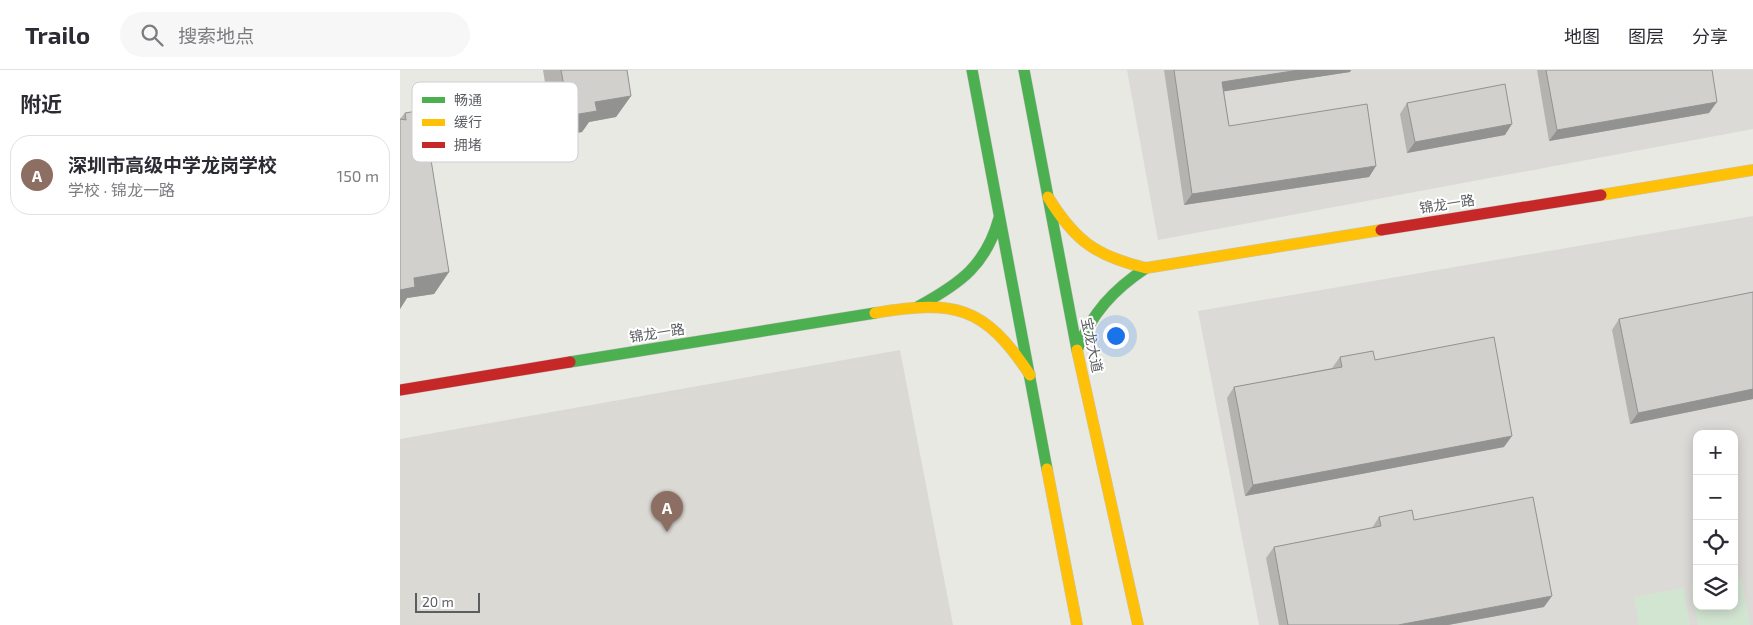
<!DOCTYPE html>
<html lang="zh">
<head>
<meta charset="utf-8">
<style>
  :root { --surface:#fff; --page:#f7f7f7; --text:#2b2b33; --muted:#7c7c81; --line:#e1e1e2; --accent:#8c8e8f }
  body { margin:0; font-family:"Exo 2","Noto Sans SC",sans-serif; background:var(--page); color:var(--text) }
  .controls { position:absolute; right:15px; bottom:15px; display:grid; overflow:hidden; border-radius:10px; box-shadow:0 2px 12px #0003 }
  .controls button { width:45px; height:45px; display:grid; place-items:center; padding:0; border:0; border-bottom:1px solid var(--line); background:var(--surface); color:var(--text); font:25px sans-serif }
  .scale { position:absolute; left:15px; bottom:12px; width:65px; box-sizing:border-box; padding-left:5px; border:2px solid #5a5d61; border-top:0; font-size:14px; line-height:18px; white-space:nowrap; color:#5a5d61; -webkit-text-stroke:4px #fff; paint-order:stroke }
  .you { position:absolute; left:715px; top:265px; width:18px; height:18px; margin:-12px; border:4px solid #fff; border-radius:50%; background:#1a73e8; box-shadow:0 0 0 8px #1a73e833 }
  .badge { display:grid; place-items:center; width:32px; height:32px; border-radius:50%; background:var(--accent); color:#fff; font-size:16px; font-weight:700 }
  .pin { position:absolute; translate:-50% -41px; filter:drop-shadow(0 1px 2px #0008) }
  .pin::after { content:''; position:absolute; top:26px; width:18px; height:15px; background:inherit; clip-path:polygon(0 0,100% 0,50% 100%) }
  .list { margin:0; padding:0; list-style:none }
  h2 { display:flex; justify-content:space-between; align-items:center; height:65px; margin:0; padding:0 20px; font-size:21px }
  h2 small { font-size:16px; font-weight:400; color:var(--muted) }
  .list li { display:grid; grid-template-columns:32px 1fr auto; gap:15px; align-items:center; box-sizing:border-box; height:80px; margin:0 10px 10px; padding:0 10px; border:1px solid var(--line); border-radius:20px }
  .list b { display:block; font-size:19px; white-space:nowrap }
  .list p { margin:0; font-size:16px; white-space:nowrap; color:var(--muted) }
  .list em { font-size:16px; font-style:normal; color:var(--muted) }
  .icon { flex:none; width:28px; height:28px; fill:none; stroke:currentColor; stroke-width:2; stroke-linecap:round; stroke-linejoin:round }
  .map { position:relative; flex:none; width:1353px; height:555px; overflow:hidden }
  header { display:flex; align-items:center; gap:30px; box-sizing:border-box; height:70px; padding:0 25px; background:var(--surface); border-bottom:1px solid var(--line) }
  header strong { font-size:24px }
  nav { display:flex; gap:28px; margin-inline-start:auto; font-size:18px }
  .search { width:350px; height:45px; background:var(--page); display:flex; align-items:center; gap:12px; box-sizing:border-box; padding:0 18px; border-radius:28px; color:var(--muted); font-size:19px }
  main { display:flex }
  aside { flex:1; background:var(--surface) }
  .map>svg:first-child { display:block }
</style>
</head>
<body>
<header>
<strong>Trailo</strong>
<div class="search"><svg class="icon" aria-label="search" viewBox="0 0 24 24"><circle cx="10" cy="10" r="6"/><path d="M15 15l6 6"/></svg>搜索地点</div>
<nav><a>地图</a><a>图层</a><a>分享</a></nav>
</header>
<main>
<aside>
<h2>附近<small></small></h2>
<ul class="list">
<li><span class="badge" style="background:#8d6e63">A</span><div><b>深圳市高级中学龙岗学校</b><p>学校 · 锦龙一路</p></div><em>150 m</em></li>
</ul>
</aside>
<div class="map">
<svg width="1353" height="555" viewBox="0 0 1353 555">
  <rect width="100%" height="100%" fill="#e9e9e4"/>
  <!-- industrial -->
  <path fill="#dcdad6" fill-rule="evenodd" d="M 727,0 L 1353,0 L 1353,59 L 758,170 Z
    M 1353,146 L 1353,555 L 859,555 L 798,241 ZM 1297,364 L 1334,364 L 1334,536 L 1297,536 Z"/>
  <!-- education -->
  <path fill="#dbd9d4" d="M 500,280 L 553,555 L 0,555 L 0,369 Z"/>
  <!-- green -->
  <path fill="#d2e5d1" d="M 1341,507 L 1350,555 L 1298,555 L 1291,516 L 1297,515 L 1297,536 L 1334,536 L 1334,508 Z
    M 1284,518 L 1290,555 L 1239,555 L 1234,527 Z"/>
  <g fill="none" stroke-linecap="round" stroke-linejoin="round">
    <!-- fast casing -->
    <g stroke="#c5c6c4" stroke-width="12">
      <path id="fast" d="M 572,0 L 647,399
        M 624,0 L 677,280
        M 519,236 C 561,213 586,195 599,148
        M 677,280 C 692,243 713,220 746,198
        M 170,292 L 475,243"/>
    </g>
    <!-- slow casing -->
    <g stroke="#c5c6c4" stroke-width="12">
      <path id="slow" d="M 1201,125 L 1353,100
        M 648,127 C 675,171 696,186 746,198 L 981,160
        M 475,243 C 555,230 584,235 630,305
        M 677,280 L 738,555
        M 647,399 L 677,555"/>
    </g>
    <!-- jam casing -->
    <g stroke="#c5c6c4" stroke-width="12">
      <path id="jam" d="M 981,160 L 1201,125
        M 0,320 L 170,292"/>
    </g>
    <!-- fast -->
    <use href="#fast" stroke="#4caf50" stroke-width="11"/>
    <!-- slow -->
    <use href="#slow" stroke="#ffc107" stroke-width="11"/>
    <!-- jam -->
    <use href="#jam" stroke="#c62828" stroke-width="11"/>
  </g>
  <!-- wall -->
  <path fill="#b4b3b0" d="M 143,0 L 227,0 L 231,26 L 216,47 L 189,52 L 182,62 L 51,84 L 46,55 L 61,34 L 146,19 Z
    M 764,0 L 951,0 L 950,2 L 824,21 L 829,56 L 976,96 L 969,107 L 784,135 Z
    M 1137,0 L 1312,0 L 1309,43 L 1149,71 Z
    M 1007,33 L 1105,65 L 1007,83 L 1000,44 Z
    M 5,43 L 49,202 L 34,224 L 7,228 L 0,239 L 0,49 Z
    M 1353,222 L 1353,329 L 1230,354 L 1212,260 L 1219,249 Z
    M 940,287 L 975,290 L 1104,377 L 845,426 L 827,328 L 834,317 L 932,298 Z
    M 979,447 L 1014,450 L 1144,537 L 1048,555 L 879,555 L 866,488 L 874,477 L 972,458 Z"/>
  <!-- shaded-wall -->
  <path fill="#929290" d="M 899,0 L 951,0 L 950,2 L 814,23 L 822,12 Z
    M 231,26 L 216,47 L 189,52 L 182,62 L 51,84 L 65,63 L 195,32 Z
    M 1317,32 L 1309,43 L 1149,71 L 1157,60 Z
    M 1112,54 L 1105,65 L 1007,83 L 1015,72 Z
    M 976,96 L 969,107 L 784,135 L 792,124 Z
    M 49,202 L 34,224 L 7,228 L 0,239 L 0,220 L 14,208 Z
    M 1353,319 L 1353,329 L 1230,354 L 1238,343 Z
    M 1112,366 L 1104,377 L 845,426 L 853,415 Z
    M 1152,526 L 1144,537 L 1048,555 L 998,555 Z"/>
  <!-- building -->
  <path fill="#d1d0cd" stroke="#929290" d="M 161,0 L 227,0 L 231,26 L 195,32 L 197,41 L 65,63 L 61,34 L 164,16 Z
    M 774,0 L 899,0 L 822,12 L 829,56 L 967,34 L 976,96 L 792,124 Z
    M 1146,0 L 1312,0 L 1317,32 L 1157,60 Z
    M 1105,14 L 1112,54 L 1015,72 L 1007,33 Z
    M 23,40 L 49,202 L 14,208 L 15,217 L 0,220 L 0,49 L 6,50 L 5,43 Z
    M 1353,222 L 1353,319 L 1238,343 L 1219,249 Z
    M 1094,267 L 1112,366 L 853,415 L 834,317 L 942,297 L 940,287 L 973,281 L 975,290 Z
    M 1133,427 L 1152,526 L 998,555 L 888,555 L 874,477 L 981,456 L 979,447 L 1012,440 L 1014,450 Z"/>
  <g text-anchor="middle" stroke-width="4" stroke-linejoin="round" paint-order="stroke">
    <!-- street labels -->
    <g font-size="14" fill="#5a5d61" stroke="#fff">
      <text transform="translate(1047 134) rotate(-9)" y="5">锦龙一路</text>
      <text transform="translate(257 263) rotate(-9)" y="5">锦龙一路</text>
      <text transform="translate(692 275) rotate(78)" y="5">宝龙大道</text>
    </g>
  </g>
  <!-- legend -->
  <rect x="12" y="12" width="166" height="80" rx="8" fill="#fff" stroke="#ceced0" stroke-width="1"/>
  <rect x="22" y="27" width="23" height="6" fill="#4caf50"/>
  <rect x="22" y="49" width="23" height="7" fill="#ffc107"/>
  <rect x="22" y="72" width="23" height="6" fill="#c62828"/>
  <g font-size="14" fill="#5a5d61">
    <text x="54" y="35">畅通</text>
    <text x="54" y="57">缓行</text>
    <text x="54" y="80">拥堵</text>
  </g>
</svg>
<div class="controls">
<button>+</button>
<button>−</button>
<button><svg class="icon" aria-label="locate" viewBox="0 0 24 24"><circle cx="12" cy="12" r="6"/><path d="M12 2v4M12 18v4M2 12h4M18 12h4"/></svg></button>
<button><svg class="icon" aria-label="layers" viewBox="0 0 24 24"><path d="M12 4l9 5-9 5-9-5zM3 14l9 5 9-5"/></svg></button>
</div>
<div class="scale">20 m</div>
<div class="you"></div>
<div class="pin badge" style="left:267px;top:462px;background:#8d6e63">A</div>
</div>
</main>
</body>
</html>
